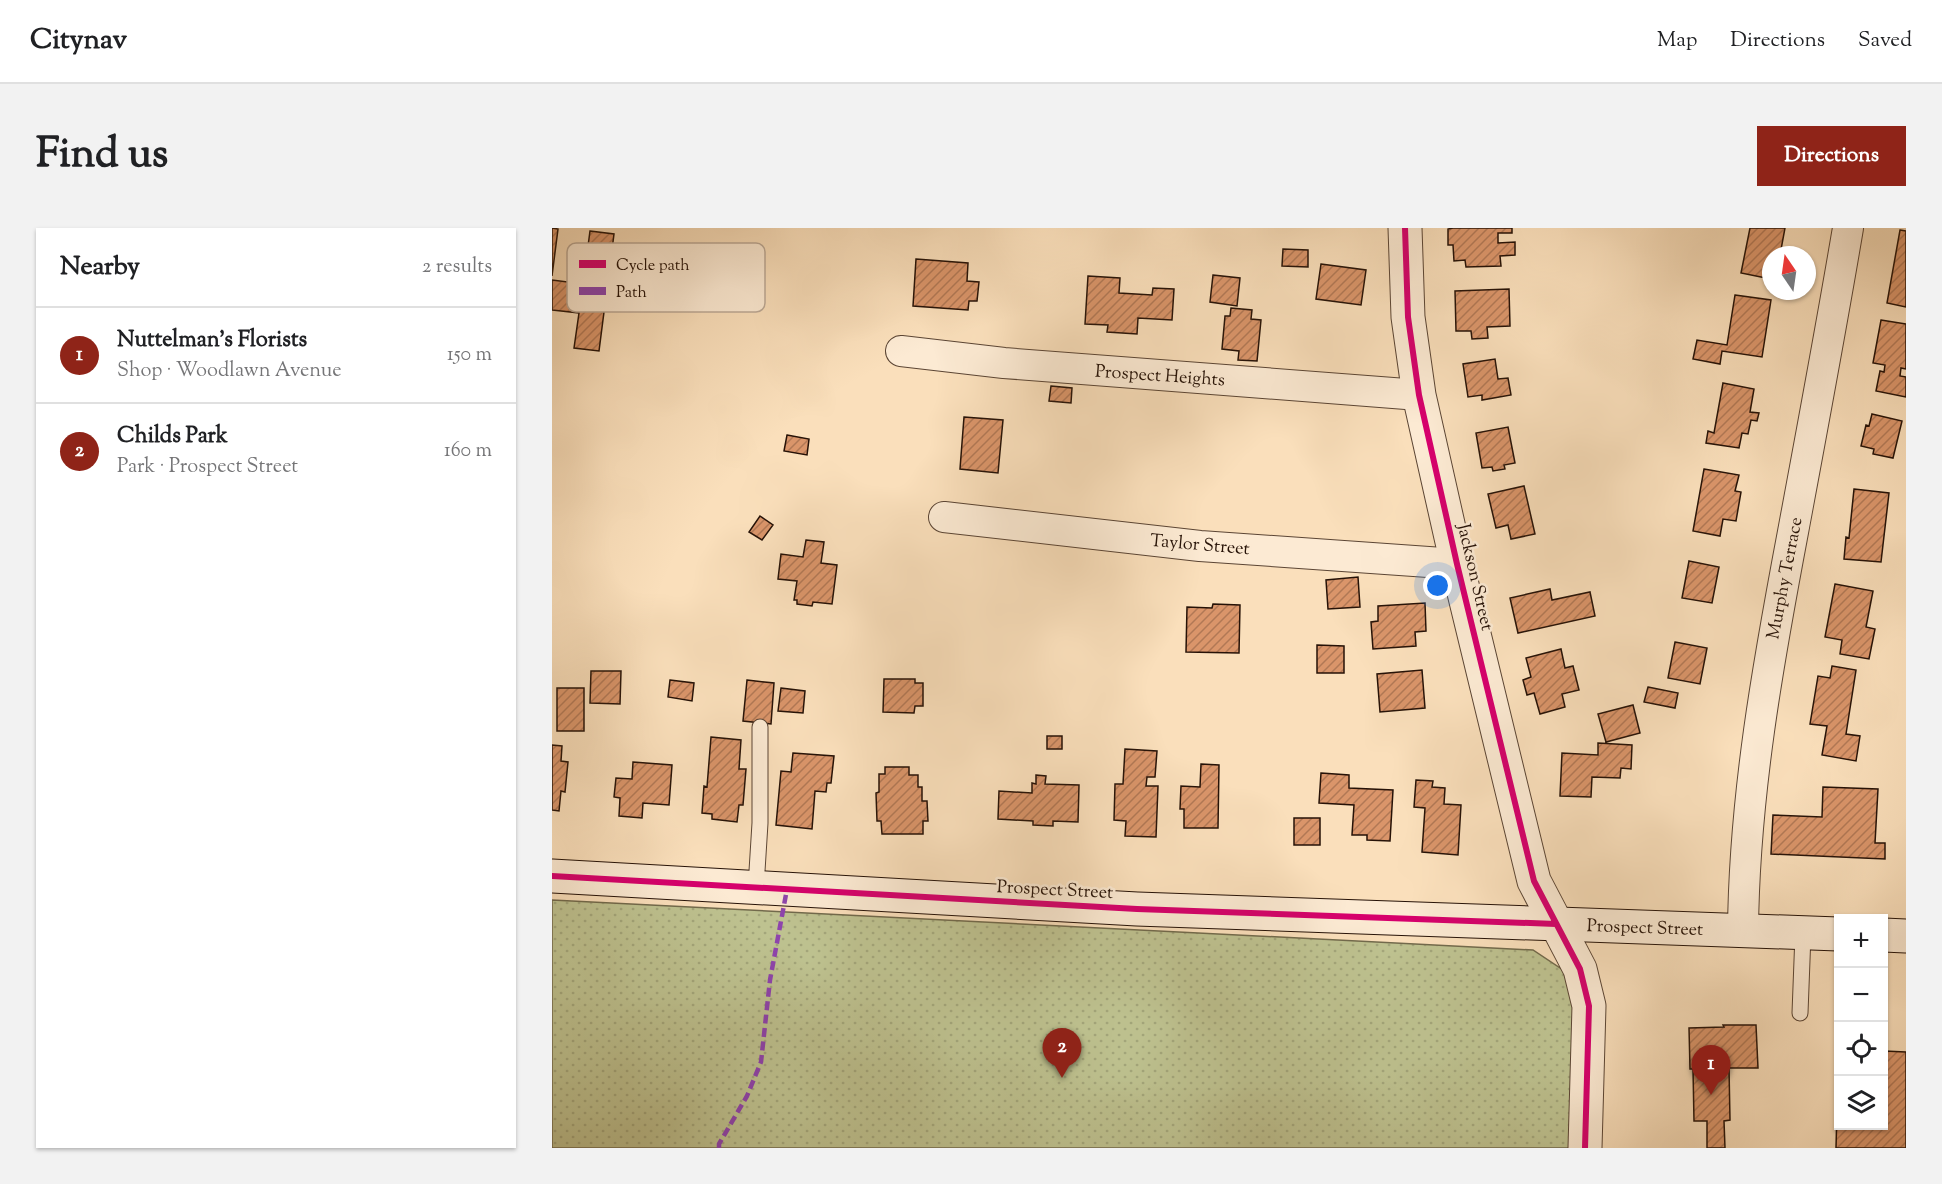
<!DOCTYPE html>
<html lang="en">
<head>
<meta charset="utf-8">
<style>
  :root { --surface:#fff; --page:#f2f2f2; --text:#202124; --muted:#757577; --line:#e0e0e0; --accent:#8f2418 }
  body { margin:0; font-family:"Sorts Mill Goudy",serif; background:var(--page); color:var(--text) }
  .controls { position:absolute; right:18px; bottom:18px; display:grid; overflow:hidden; border-radius:0px; box-shadow:0 2px 4px #0004 }
  .controls button { width:54px; height:54px; display:grid; place-items:center; padding:0; border:0; border-bottom:2px solid var(--line); background:var(--surface); color:var(--text); font:30px sans-serif }
  .compass { position:absolute; left:1210px; top:18px; width:54px; height:54px; border-radius:50%; background:var(--surface); box-shadow:0 2px 4px #0004; rotate:347deg }
  .you { position:absolute; left:886px; top:358px; width:21px; height:21px; margin:-15px; border:4px solid #fff; border-radius:50%; background:#1a73e8; box-shadow:0 0 0 9px #1a73e833 }
  .badge { display:grid; place-items:center; width:39px; height:39px; border-radius:50%; background:var(--accent); color:#fff; font-size:20px; font-weight:700 }
  .pin { position:absolute; translate:-50% -50px; filter:drop-shadow(0 2px 3px #0008) }
  .pin::after { content:''; position:absolute; top:32px; width:21px; height:18px; background:inherit; clip-path:polygon(0 0,100% 0,50% 100%) }
  .list { margin:0; padding:0; list-style:none }
  h2 { display:flex; justify-content:space-between; align-items:center; height:78px; margin:0; padding:0 24px; font-size:26px }
  h2 small { font-size:20px; font-weight:400; color:var(--muted) }
  .list li { display:grid; grid-template-columns:39px 1fr auto; gap:18px; align-items:center; box-sizing:border-box; height:96px; padding:0 24px; border-top:2px solid var(--line) }
  .list b { display:block; font-size:22px; white-space:nowrap }
  .list p { margin:0; font-size:20px; white-space:nowrap; color:var(--muted) }
  .list em { font-size:20px; font-style:normal; color:var(--muted) }
  .icon { flex:none; width:33px; height:33px; fill:none; stroke:currentColor; stroke-width:2; stroke-linecap:round; stroke-linejoin:round }
  .map { position:relative; flex:none; width:1354px; height:920px; overflow:hidden; border-radius:0px }
  header { display:flex; align-items:center; gap:36px; box-sizing:border-box; height:84px; padding:0 30px; background:var(--surface); border-bottom:2px solid var(--line) }
  header strong { font-size:28px }
  nav { display:flex; gap:33px; margin-inline-start:auto; font-size:21px }
  .intro { display:flex; align-items:center; justify-content:space-between; box-sizing:border-box; height:144px; padding:0 36px }
  h1 { margin:0; font-size:42px }
  .button { padding:15px 27px; border-radius:0px; background:var(--accent); color:#fff; font-size:21px; font-weight:700 }
  main { display:flex; gap:36px; padding:0 36px }
  aside { flex:1; background:var(--surface); border-radius:0px; box-shadow:0 2px 4px #0004 }
  .map>svg:first-child { display:block }
</style>
</head>
<body>
<header>
<strong>Citynav</strong>
<nav><a>Map</a><a>Directions</a><a>Saved</a></nav>
</header>
<div class="intro"><h1>Find us</h1><a class="button">Directions</a></div>
<main>
<aside>
<h2>Nearby<small>2 results</small></h2>
<ul class="list">
<li><span class="badge">1</span><div><b>Nuttelman's Florists</b><p>Shop · Woodlawn Avenue</p></div><em>150 m</em></li>
<li><span class="badge">2</span><div><b>Childs Park</b><p>Park · Prospect Street</p></div><em>160 m</em></li>
</ul>
</aside>
<div class="map">
<svg width="1354" height="920" viewBox="0 0 1354 920">
  <defs>
    <pattern id="park-dots" width="8" height="8" patternUnits="userSpaceOnUse" patternTransform="scale(1.5)"><rect width="8" height="8" fill="#bec290"/><path d="M2 2h.1M6 6h.1" fill="none" stroke="#a3a67b" stroke-width="1.8" stroke-linecap="round"/></pattern>
    <pattern id="building-hatch" width="6" height="6" patternUnits="userSpaceOnUse" patternTransform="scale(1.5)"><rect width="6" height="6" fill="#da956a"/><path d="M-1 1l2-2M0 6l6-6M5 7l2-2" fill="none" stroke="#b17855"/></pattern>
  </defs>
  <rect width="100%" height="100%" fill="#fadfbb"/>
  <filter id="stains"><feTurbulence type="fractalNoise" baseFrequency=".00333" numOctaves="4"/><feColorMatrix values="0 0 0 0 .2 0 0 0 0 .09 0 0 0 0 .02 0 0 0 .5 -.17"/></filter>
  <radialGradient id="worn" r=".72"><stop offset=".6" stop-color="#630" stop-opacity="0"/><stop offset="1" stop-color="#630" stop-opacity=".3"/></radialGradient>
  <!-- park -->
  <path fill="url(#park-dots)" stroke="#726a4c" stroke-width="1.5" d="M 0,672 L 981,722 L 1011,742 L 1023,779 L 1018,920 L 0,920 Z"/>
  <!-- building -->
  <path fill="url(#building-hatch)" stroke="#261207" stroke-width="1.5" d="M 0,0 L 6,1 L 0,48 Z
    M 901,0 L 960,0 L 960,5 L 946,5 L 946,15 L 963,14 L 963,27 L 948,28 L 949,38 L 914,39 L 913,32 L 902,33 L 901,17 L 896,17 L 896,1 Z
    M 1198,0 L 1233,0 L 1228,27 L 1219,27 L 1219,51 L 1189,45 Z
    M 1348,2 L 1354,3 L 1354,79 L 1335,75 Z
    M 38,3 L 62,6 L 47,123 L 22,120 L 27,85 L 0,82 L 0,52 L 31,56 Z
    M 731,21 L 756,22 L 756,39 L 730,38 Z
    M 364,31 L 416,35 L 415,53 L 427,54 L 425,73 L 417,73 L 416,82 L 361,78 Z
    M 769,36 L 814,42 L 809,77 L 764,71 Z
    M 661,47 L 688,50 L 685,78 L 658,74 Z
    M 536,48 L 568,50 L 567,65 L 600,67 L 601,60 L 622,61 L 620,92 L 586,90 L 585,106 L 555,104 L 556,97 L 533,96 Z
    M 957,61 L 958,98 L 935,99 L 936,110 L 920,111 L 919,103 L 904,103 L 903,63 Z
    M 1183,67 L 1219,72 L 1210,129 L 1170,123 L 1168,136 L 1141,131 L 1145,112 L 1175,117 Z
    M 679,80 L 700,82 L 699,91 L 709,92 L 705,133 L 686,132 L 687,123 L 670,121 L 673,88 L 678,88 Z
    M 1329,92 L 1354,96 L 1354,141 L 1349,140 L 1348,148 L 1354,149 L 1354,169 L 1324,163 L 1328,143 L 1332,144 L 1333,137 L 1321,135 Z
    M 943,131 L 946,151 L 956,150 L 959,167 L 930,172 L 930,167 L 916,169 L 911,136 Z
    M 1171,155 L 1202,161 L 1198,184 L 1207,185 L 1205,193 L 1199,192 L 1196,206 L 1190,205 L 1187,220 L 1154,215 L 1156,203 L 1162,205 Z
    M 499,158 L 520,160 L 519,175 L 497,173 Z
    M 1320,186 L 1350,193 L 1341,230 L 1321,226 L 1322,221 L 1309,218 L 1314,197 L 1317,198 Z
    M 412,189 L 451,192 L 446,245 L 408,241 Z
    M 956,199 L 963,235 L 952,237 L 953,241 L 941,243 L 940,239 L 930,240 L 924,205 Z
    M 235,207 L 257,211 L 255,227 L 232,223 Z
    M 1152,241 L 1187,247 L 1183,263 L 1189,264 L 1184,293 L 1171,291 L 1168,308 L 1141,303 Z
    M 972,258 L 983,306 L 959,311 L 956,297 L 944,300 L 936,266 Z
    M 1302,261 L 1337,265 L 1329,334 L 1292,331 L 1294,309 L 1297,310 Z
    M 208,288 L 221,297 L 210,312 L 197,304 Z
    M 254,312 L 272,314 L 269,335 L 285,337 L 280,376 L 261,374 L 260,378 L 245,376 L 245,372 L 242,372 L 245,353 L 226,351 L 229,326 L 251,329 Z
    M 1137,333 L 1167,339 L 1160,375 L 1130,370 Z
    M 806,349 L 808,379 L 776,381 L 774,352 Z
    M 1283,356 L 1321,363 L 1314,399 L 1323,401 L 1317,431 L 1288,426 L 1290,412 L 1273,409 Z
    M 998,361 L 1000,372 L 1038,364 L 1043,388 L 966,405 L 958,370 Z
    M 873,375 L 874,403 L 863,404 L 864,418 L 821,421 L 819,394 L 826,393 L 826,378 Z
    M 661,376 L 688,377 L 687,425 L 634,424 L 635,379 L 660,380 Z
    M 1123,414 L 1155,420 L 1148,456 L 1116,450 Z
    M 765,417 L 792,418 L 792,445 L 765,445 Z
    M 1009,421 L 1013,440 L 1021,438 L 1027,462 L 1010,466 L 1013,479 L 988,486 L 982,465 L 975,467 L 971,452 L 979,449 L 974,430 Z
    M 1280,438 L 1304,442 L 1294,506 L 1308,508 L 1304,533 L 1270,527 L 1275,498 L 1258,496 L 1266,448 L 1278,450 Z
    M 870,442 L 873,480 L 828,484 L 825,446 Z
    M 39,443 L 69,443 L 68,476 L 38,475 Z
    M 332,451 L 363,451 L 363,455 L 371,455 L 371,478 L 363,478 L 362,485 L 331,484 Z
    M 118,452 L 142,455 L 140,473 L 116,469 Z
    M 195,452 L 222,455 L 219,496 L 191,493 Z
    M 1096,459 L 1126,465 L 1123,480 L 1092,474 Z
    M 5,460 L 32,460 L 32,503 L 5,503 Z
    M 229,460 L 253,463 L 251,485 L 226,483 Z
    M 1081,477 L 1088,505 L 1054,514 L 1046,486 Z
    M 495,508 L 510,508 L 510,521 L 495,521 Z
    M 159,509 L 189,512 L 187,541 L 194,541 L 191,577 L 187,577 L 185,594 L 160,591 L 160,586 L 150,585 L 152,558 L 155,559 Z
    M 1046,515 L 1080,517 L 1079,541 L 1069,540 L 1068,550 L 1040,549 L 1039,569 L 1008,568 L 1010,525 L 1046,527 Z
    M 0,517 L 10,518 L 9,533 L 16,534 L 13,564 L 9,563 L 7,583 L 0,582 Z
    M 573,521 L 605,523 L 603,549 L 595,549 L 594,558 L 606,558 L 604,609 L 573,608 L 574,593 L 562,592 L 563,556 L 571,556 Z
    M 241,525 L 282,528 L 279,555 L 275,555 L 274,564 L 263,563 L 260,601 L 224,597 L 229,543 L 239,544 Z
    M 81,534 L 120,537 L 117,577 L 91,575 L 90,590 L 67,588 L 68,570 L 62,569 L 64,550 L 80,551 Z
    M 649,536 L 667,537 L 666,600 L 632,600 L 632,581 L 628,581 L 629,558 L 648,559 Z
    M 333,539 L 357,539 L 357,547 L 366,547 L 366,559 L 370,559 L 370,573 L 375,573 L 376,593 L 371,593 L 371,606 L 330,606 L 329,593 L 325,593 L 324,565 L 327,564 L 327,546 L 333,546 Z
    M 769,545 L 797,547 L 797,560 L 841,562 L 838,613 L 815,612 L 815,607 L 800,607 L 802,577 L 767,575 Z
    M 484,547 L 494,548 L 493,556 L 527,557 L 526,594 L 501,593 L 501,598 L 481,597 L 481,593 L 446,591 L 447,563 L 480,565 L 480,555 L 484,556 Z
    M 864,552 L 881,553 L 880,559 L 893,560 L 892,576 L 909,577 L 906,627 L 870,624 L 873,580 L 862,579 Z
    M 1271,559 L 1326,561 L 1323,615 L 1333,615 L 1333,631 L 1219,626 L 1221,587 L 1270,589 Z
    M 742,590 L 768,590 L 768,617 L 742,617 Z
    M 1171,797 L 1204,797 L 1206,840 L 1177,840 L 1178,892 L 1172,893 L 1173,920 L 1155,920 L 1155,893 L 1142,893 L 1141,841 L 1138,841 L 1137,800 L 1172,799 Z
    M 1332,823 L 1354,824 L 1354,920 L 1284,920 L 1286,844 L 1286,898 L 1332,898 Z"/>
  <g fill="none" stroke-linecap="round" stroke-linejoin="round">
    <!-- service casing -->
    <g stroke="#5b4534" stroke-width="17">
      <path id="service" d="M 204,659 L 208,595 L 208,499
        M 1248,785 L 1251,706"/>
    </g>
    <!-- minor casing -->
    <g stroke="#5b4534" stroke-width="32">
      <path id="minor" d="M 349,123 L 452,135 L 867,167
        M 392,289 L 648,318 L 905,336
        M 1191,704 C 1192,569 1216,436 1241,304 C 1260,202 1279,101 1296,0"/>
    </g>
    <!-- tertiary casing -->
    <g stroke="#5b4534" stroke-width="35">
      <path id="tertiary" d="M 853,0 L 856,89 L 867,167 L 905,336 L 982,653 L 1028,741 L 1037,778 L 1033,920"/>
    </g>
    <!-- secondary casing -->
    <g stroke="#261207" stroke-width="35">
      <path id="secondary" d="M 0,648 L 585,681 L 1286,706
        M 1332,707 L 1354,708"/>
    </g>
    <!-- service -->
    <use href="#service" stroke="#fcead3" stroke-width="15"/>
    <!-- minor -->
    <use href="#minor" stroke="#fcead3" stroke-width="30"/>
    <!-- tertiary -->
    <use href="#tertiary" stroke="#fcead3" stroke-width="33"/>
    <!-- secondary -->
    <use href="#secondary" stroke="#fcead3" stroke-width="33"/>
    <!-- quiet -->
    <path stroke="#8e44ad" stroke-width="4.5" stroke-dasharray="9 4.5" stroke-linecap="butt" d="M 167,920 L 167,916 L 195,868 L 209,834 L 218,752 L 235,661"/>
    <!-- cycleway casing -->
    <g stroke="#fcead3" stroke-width="10">
      <path id="cycleway" d="M 853,0 L 856,89 L 867,167 L 905,336 L 982,653 L 1028,741 L 1037,778 L 1033,920
        M 0,648 L 585,681 L 1004,696"/>
    </g>
    <!-- cycleway -->
    <use href="#cycleway" stroke="#d6006c" stroke-width="6"/>
  </g>
  <g text-anchor="middle" stroke-width="5" stroke-linejoin="round" paint-order="stroke">
    <!-- street labels -->
    <g font-size="18" fill="#261207" stroke="#fcead3">
      <text transform="translate(608 147) rotate(4)" y="6">Prospect Heights</text>
      <text transform="translate(648 316) rotate(5)" y="6">Taylor Street</text>
      <text transform="translate(924 349) rotate(77)" y="6">Jackson Street</text>
      <text transform="translate(1232 350) rotate(-79)" y="6">Murphy Terrace</text>
      <text transform="translate(503 661) rotate(3)" y="6">Prospect Street</text>
      <text transform="translate(1093 699) rotate(2)" y="6">Prospect Street</text>
    </g>
  </g>
  <!-- legend -->
  <rect x="15" y="15" width="198" height="69" rx="9" fill="#fcead3" stroke="#bca996" stroke-width="1.5"/>
  <rect x="27" y="32" width="27" height="8" fill="#d6006c"/>
  <rect x="27" y="59" width="27" height="8" fill="#8e44ad"/>
  <g font-size="16" fill="#261207">
    <text x="64" y="42">Cycle path</text>
    <text x="64" y="69">Path</text>
  </g>
  <rect width="100%" height="100%" filter="url(#stains)"/>
  <rect width="100%" height="100%" fill="url(#worn)"/>
</svg>
<div class="controls">
<button>+</button>
<button>−</button>
<button><svg class="icon" aria-label="locate" viewBox="0 0 24 24"><circle cx="12" cy="12" r="6"/><path d="M12 2v4M12 18v4M2 12h4M18 12h4"/></svg></button>
<button><svg class="icon" aria-label="layers" viewBox="0 0 24 24"><path d="M12 4l9 5-9 5-9-5zM3 14l9 5 9-5"/></svg></button>
</div>
<svg class="compass" viewBox="-18 -18 36 36"><path d="M0-13l5 13h-10z" fill="#e53935"/><path d="M0 13l5-13h-10z" fill="#757577"/></svg>
<div class="you"></div>
<div class="pin badge" style="left:1159px;top:867px">1</div>
<div class="pin badge" style="left:510px;top:850px">2</div>
</div>
</main>
</body>
</html>
